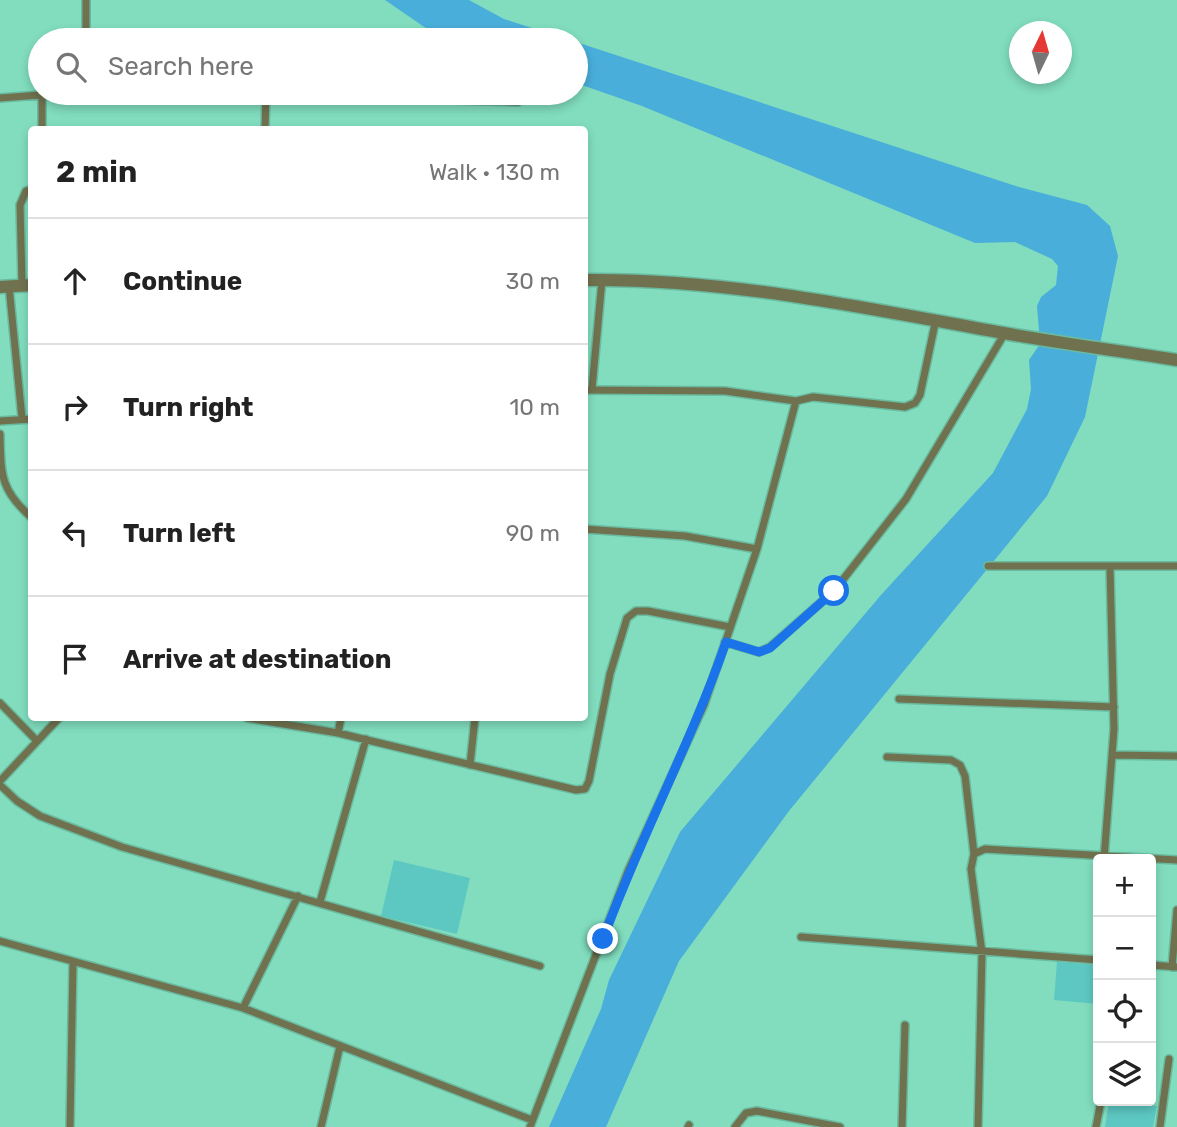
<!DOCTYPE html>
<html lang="en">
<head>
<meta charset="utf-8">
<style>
  :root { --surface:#fff; --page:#f6f6f6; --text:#222; --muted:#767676; --line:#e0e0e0 }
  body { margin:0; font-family:Rubik,sans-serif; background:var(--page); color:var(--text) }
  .controls { position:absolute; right:21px; bottom:21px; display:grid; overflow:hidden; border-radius:7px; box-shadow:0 4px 10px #0003 }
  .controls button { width:63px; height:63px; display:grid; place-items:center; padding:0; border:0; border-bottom:2px solid var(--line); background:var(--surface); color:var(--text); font:35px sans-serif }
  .compass { position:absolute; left:1009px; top:21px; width:63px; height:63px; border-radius:50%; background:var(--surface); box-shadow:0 4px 10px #0003; rotate:5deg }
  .stop { position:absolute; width:21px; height:21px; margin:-16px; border:5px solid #1a73e8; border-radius:50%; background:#fff }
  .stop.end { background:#1a73e8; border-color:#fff; box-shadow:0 2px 7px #0008 }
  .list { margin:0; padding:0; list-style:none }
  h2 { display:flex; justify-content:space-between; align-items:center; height:91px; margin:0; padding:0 28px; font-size:30px }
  h2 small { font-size:23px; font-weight:400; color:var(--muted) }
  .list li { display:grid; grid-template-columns:46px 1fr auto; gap:21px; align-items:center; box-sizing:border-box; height:126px; padding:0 28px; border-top:2px solid var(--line) }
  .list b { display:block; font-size:26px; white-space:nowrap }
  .list em { font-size:23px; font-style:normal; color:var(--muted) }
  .icon { flex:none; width:38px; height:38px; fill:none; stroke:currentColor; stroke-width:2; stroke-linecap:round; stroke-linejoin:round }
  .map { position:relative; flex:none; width:1177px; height:1127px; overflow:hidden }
  .search { position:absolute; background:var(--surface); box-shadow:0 4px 10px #0003; left:28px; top:28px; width:560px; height:77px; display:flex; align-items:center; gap:18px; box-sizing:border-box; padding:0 24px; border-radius:38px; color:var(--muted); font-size:26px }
  .panel { position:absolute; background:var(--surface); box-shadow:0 4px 10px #0003; left:28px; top:126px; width:560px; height:595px; border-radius:7px }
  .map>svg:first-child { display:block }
</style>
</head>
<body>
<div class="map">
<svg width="1177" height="1127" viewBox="0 0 1177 1127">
  <rect width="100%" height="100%" fill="#81ddbe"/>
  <!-- water -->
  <path fill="#49aeda" d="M 385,0 L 469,0 L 504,19 L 569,40 L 452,40 L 433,33 Z
    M 576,42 L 1019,187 L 1087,205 L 1110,226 L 1118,256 L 1085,417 L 1047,496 L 789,811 L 679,961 L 606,1127 L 549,1127 L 601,1009 L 609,980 L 680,832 L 881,595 L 993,473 L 1027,409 L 1031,389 L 1029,360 L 1040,344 L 1037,306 L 1041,297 L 1056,285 L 1058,266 L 1052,259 L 1015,242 L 975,243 L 642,106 L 576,83 Z"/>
  <!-- building -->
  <path fill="#5dc8c2" d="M 394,860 L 470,878 L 457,934 L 381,916 Z
    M 1057,962 L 1098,965 L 1098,1004 L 1054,1000 Z
    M 1109,1101 L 1157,1106 L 1153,1127 L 1105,1127 Z"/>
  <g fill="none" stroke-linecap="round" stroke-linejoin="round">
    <!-- minor casing -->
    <g stroke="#6aba9f" stroke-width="10">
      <path id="minor" d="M 86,0 L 86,40
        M 241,93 L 518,102
        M 0,98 L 67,93
        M 42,130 L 42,95
        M 265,130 L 266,93
        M 22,285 L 20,205 L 26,191 L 32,189
        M 9,286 L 22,419
        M 592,389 L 602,280
        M 584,390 L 725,391 L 796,401
        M 0,421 L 32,419
        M 0,434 C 1,475 0,490 32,518
        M 584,529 L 685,536 L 757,549
        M 988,566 L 1177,566
        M 725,642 L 759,652 L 770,647 L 834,591 L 906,499 L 1005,333
        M 899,699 L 1114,707
        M 0,703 L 36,740
        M 247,718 L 338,733 L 576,790 L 585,789 L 589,781 L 610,674 L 627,618 L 636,611 L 648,611 L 730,627
        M 338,733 L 341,718
        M 1112,755 L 1177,756
        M 887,757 L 951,760 L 960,765 L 965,776 L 974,854
        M 470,765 L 475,718
        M 0,781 L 59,718
        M 0,785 L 17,801 L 40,816 L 122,847 L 540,966
        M 1104,859 L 1114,729 L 1110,568
        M 320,902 L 366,739
        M 801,937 L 1098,960
        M 0,941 L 243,1008 L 532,1120
        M 1151,965 L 1177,967
        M 1172,967 L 1177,910
        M 243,1008 L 298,896
        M 70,1127 L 73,963
        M 321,1127 L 340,1046
        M 530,1127 L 628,871 L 704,705 L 757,549 L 796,401 L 813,397 L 905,407 L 915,403 L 920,395 L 936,319
        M 688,1127 L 689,1125
        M 735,1127 L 746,1113 L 757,1111 L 840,1127
        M 902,1127 L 905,1025
        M 978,1127 L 982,953 L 971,869 L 974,854 L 985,849 L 1177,860
        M 1096,1127 L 1101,1101
        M 1160,1127 L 1169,1059"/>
    </g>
    <!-- tertiary casing -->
    <g stroke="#6aba9f" stroke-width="15">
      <path id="tertiary" d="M 584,280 C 728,278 869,309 1009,334 C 1065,344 1121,351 1177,360
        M 0,287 L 32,285"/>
    </g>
    <!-- minor -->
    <use href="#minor" stroke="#70724f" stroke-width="7"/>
    <!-- tertiary -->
    <use href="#tertiary" stroke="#70724f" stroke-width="12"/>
  </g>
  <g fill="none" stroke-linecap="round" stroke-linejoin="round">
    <!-- route -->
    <path stroke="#1a73e8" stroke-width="9" d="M 603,939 C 640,838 691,743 726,642 L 759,652 L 770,648 L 834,591"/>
  </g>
</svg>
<div class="controls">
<button>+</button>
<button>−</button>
<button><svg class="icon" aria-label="locate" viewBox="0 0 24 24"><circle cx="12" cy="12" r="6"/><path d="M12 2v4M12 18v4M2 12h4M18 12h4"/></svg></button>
<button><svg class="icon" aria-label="layers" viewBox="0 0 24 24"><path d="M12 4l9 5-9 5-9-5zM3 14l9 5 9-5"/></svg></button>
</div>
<svg class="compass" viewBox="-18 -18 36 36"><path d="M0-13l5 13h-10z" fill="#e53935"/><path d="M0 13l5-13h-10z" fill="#767676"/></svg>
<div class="stop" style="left:834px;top:591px"></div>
<div class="stop end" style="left:603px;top:939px"></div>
<div class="search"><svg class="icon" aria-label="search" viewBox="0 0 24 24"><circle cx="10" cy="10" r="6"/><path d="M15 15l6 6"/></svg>Search here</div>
<section class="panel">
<h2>2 min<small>Walk · 130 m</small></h2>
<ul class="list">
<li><svg class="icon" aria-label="ahead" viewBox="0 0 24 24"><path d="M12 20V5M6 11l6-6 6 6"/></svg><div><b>Continue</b></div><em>30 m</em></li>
<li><svg class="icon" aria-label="right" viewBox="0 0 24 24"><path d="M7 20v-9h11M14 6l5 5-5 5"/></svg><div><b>Turn right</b></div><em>10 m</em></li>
<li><svg class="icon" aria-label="left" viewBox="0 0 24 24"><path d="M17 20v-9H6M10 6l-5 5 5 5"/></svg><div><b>Turn left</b></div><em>90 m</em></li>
<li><svg class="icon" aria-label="arrive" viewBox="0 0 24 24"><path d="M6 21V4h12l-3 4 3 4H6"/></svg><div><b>Arrive at destination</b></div></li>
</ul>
</section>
</div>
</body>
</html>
